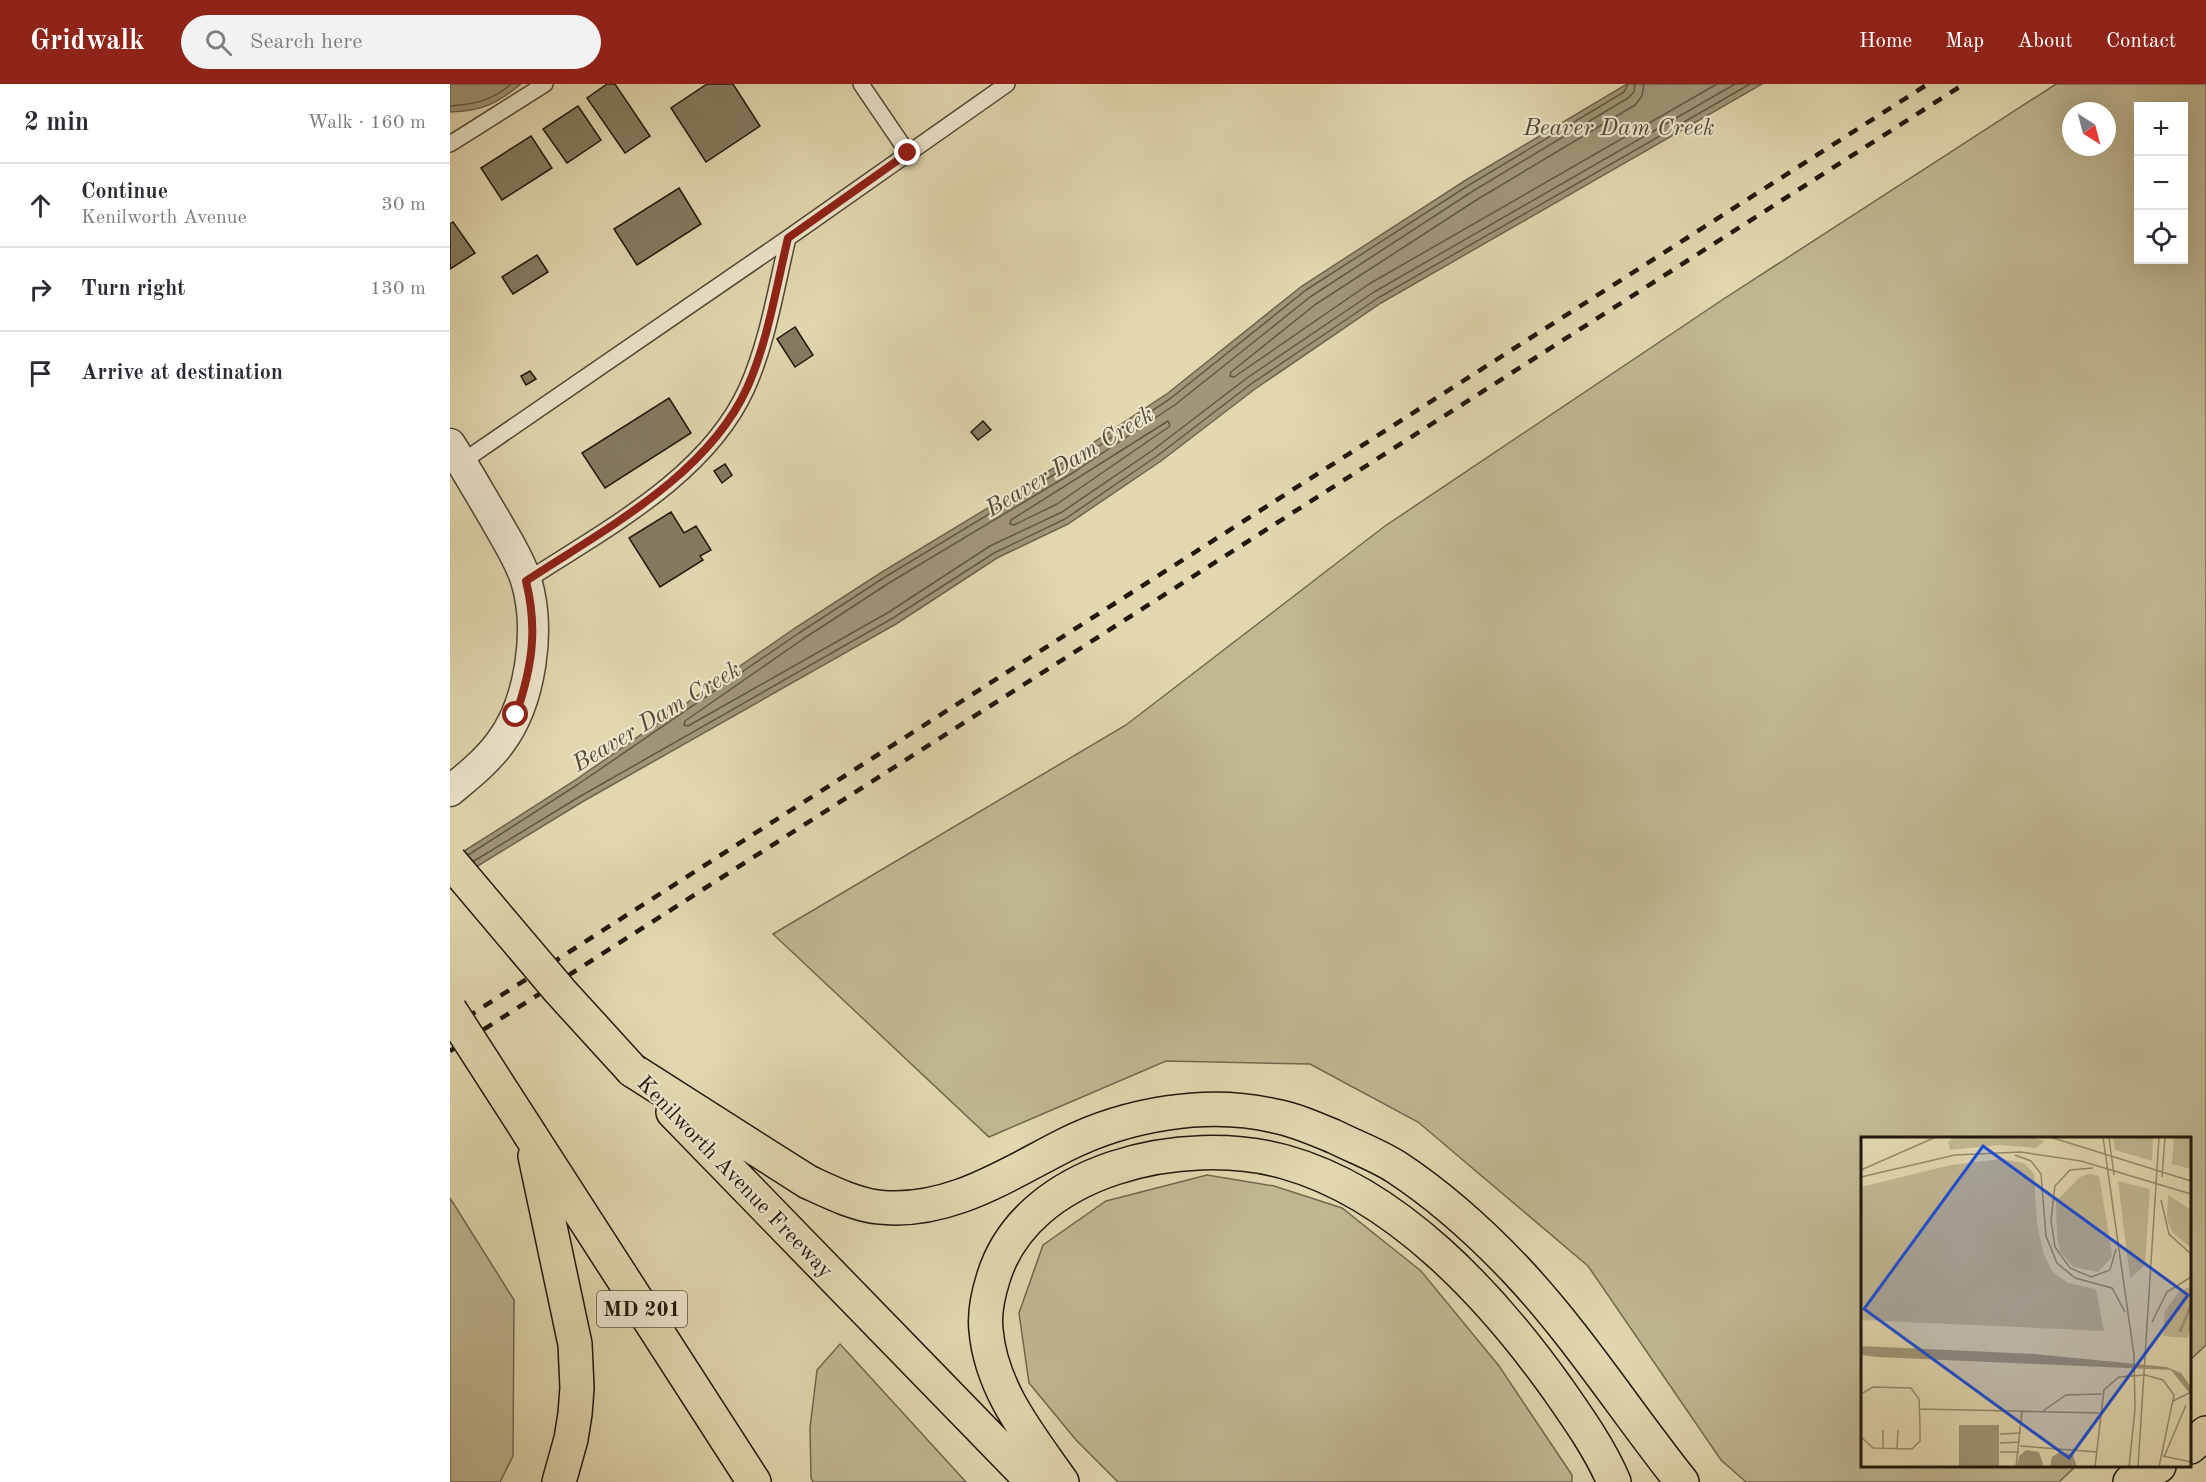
<!DOCTYPE html>
<html lang="en">
<head>
<meta charset="utf-8">
<style>
  :root { --surface:#fff; --page:#f2f2f3; --text:#2b2b33; --muted:#7c7c81; --line:#e1e1e2; --accent:#8f2418 }
  body { margin:0; font-family:"Old Standard TT",serif; background:var(--page); color:var(--text) }
  .controls { position:absolute; right:18px; top:18px; display:grid; overflow:hidden; border-radius:0px; box-shadow:0 6px 24px #0002 }
  .controls button { width:54px; height:54px; display:grid; place-items:center; padding:0; border:0; border-bottom:2px solid var(--line); background:var(--surface); color:var(--text); font:30px sans-serif }
  .compass { position:absolute; left:1612px; top:18px; width:54px; height:54px; border-radius:50%; background:var(--surface); box-shadow:0 6px 24px #0002; rotate:144deg }
  .stop { position:absolute; width:18px; height:18px; margin:-14px; border:4px solid #8f2418; border-radius:50%; background:#fff }
  .stop.end { background:#8f2418; border-color:#fff; box-shadow:0 2px 6px #0008 }
  .list { margin:0; padding:0; list-style:none }
  h2 { display:flex; justify-content:space-between; align-items:center; height:78px; margin:0; padding:0 24px; font-size:26px }
  h2 small { font-size:20px; font-weight:400; color:var(--muted) }
  .list li { display:grid; grid-template-columns:39px 1fr auto; gap:18px; align-items:center; box-sizing:border-box; height:84px; padding:0 24px; border-top:2px solid var(--line) }
  .list b { display:block; font-size:22px; white-space:nowrap }
  .list p { margin:0; font-size:20px; white-space:nowrap; color:var(--muted) }
  .list em { font-size:20px; font-style:normal; color:var(--muted) }
  .icon { flex:none; width:33px; height:33px; fill:none; stroke:currentColor; stroke-width:2; stroke-linecap:round; stroke-linejoin:round }
  .map { position:relative; flex:none; width:1756px; height:1398px; overflow:hidden }
  header { display:flex; align-items:center; gap:36px; box-sizing:border-box; height:84px; padding:0 30px; background:var(--accent); color:#fff }
  header strong { font-size:28px }
  nav { display:flex; gap:33px; margin-inline-start:auto; font-size:21px }
  .search { width:420px; height:54px; background:var(--page); display:flex; align-items:center; gap:15px; box-sizing:border-box; padding:0 21px; border-radius:33px; color:var(--muted); font-size:22px }
  main { display:flex }
  aside { flex:1; background:var(--surface) }
  .map>svg:first-child { display:block }
</style>
</head>
<body>
<header>
<strong>Gridwalk</strong>
<div class="search"><svg class="icon" aria-label="search" viewBox="0 0 24 24"><circle cx="10" cy="10" r="6"/><path d="M15 15l6 6"/></svg>Search here</div>
<nav><a>Home</a><a>Map</a><a>About</a><a>Contact</a></nav>
</header>
<main>
<aside>
<h2>2 min<small>Walk · 160 m</small></h2>
<ul class="list">
<li><svg class="icon" aria-label="ahead" viewBox="0 0 24 24"><path d="M12 20V5M6 11l6-6 6 6"/></svg><div><b>Continue</b><p>Kenilworth Avenue</p></div><em>30 m</em></li>
<li><svg class="icon" aria-label="right" viewBox="0 0 24 24"><path d="M7 20v-9h11M14 6l5 5-5 5"/></svg><div><b>Turn right</b></div><em>130 m</em></li>
<li><svg class="icon" aria-label="arrive" viewBox="0 0 24 24"><path d="M6 21V4h12l-3 4 3 4H6"/></svg><div><b>Arrive at destination</b></div></li>
</ul>
</aside>
<div class="map">
<svg width="1756" height="1398" viewBox="0 0 1756 1398">
  <rect width="100%" height="100%" fill="#e2d7af"/>
  <filter id="stains"><feTurbulence type="fractalNoise" baseFrequency=".00333" numOctaves="4"/><feColorMatrix values="0 0 0 0 .2 0 0 0 0 .09 0 0 0 0 .02 0 0 0 .5 -.17"/></filter>
  <radialGradient id="worn" r=".72"><stop offset=".6" stop-color="#630" stop-opacity="0"/><stop offset="1" stop-color="#630" stop-opacity=".3"/></radialGradient>
  <!-- green -->
  <path fill="#c1b793" stroke="#716850" stroke-width="1.5" fill-rule="evenodd" d="M 1606,0 L 1756,0 L 1756,1261 L 1740,1276 L 1740,1054 L 1412,1054 L 1412,1382 L 1626,1382 L 1609,1398 L 1296,1398 L 1271,1376 L 1138,1182 L 968,1038 L 860,980 L 716,977 L 539,1053 L 323,850 L 676,641 L 935,442 L 1272,216 ZM 1734,22 L 1734,176 L 1688,176 L 1688,22 ZM 1621,27 L 1657,27 L 1657,63 L 1621,63 Z
    M 757,1091 L 824,1102 L 892,1124 L 971,1187 L 1049,1282 L 1122,1391 L 1122,1398 L 668,1398 L 626,1356 L 579,1299 L 569,1229 L 593,1161 L 656,1117 Z
    M 0,1114 L 64,1216 L 63,1372 L 50,1398 L 0,1398 Z
    M 390,1260 L 516,1398 L 363,1398 L 361,1394 L 360,1344 L 367,1286 Z"/>
  <!-- water -->
  <path fill="#a09678" stroke="#6d644d" stroke-width="1.5" d="M 0,0 L 71,0 C 46,20 32,27 0,28 Z
    M 1177,0 L 1312,0 L 931,219 L 805,305 L 711,377 L 618,440 L 547,474 L 446,540 L 132,718 L 0,799 L 0,776 L 124,697 L 345,544 L 432,488 L 617,376 L 718,309 L 852,202 L 1016,96 Z"/>
  <g fill="none" stroke-linecap="round" stroke-linejoin="round">
    <!-- shore -->
    <path stroke="#605742" stroke-width="1.5" d="M 1185,0 L 1184,8 L 1178,14 L 1023,107 L 860,213 L 726,320 L 624,388 L 439,499 L 353,555 L 235,637 L 234,641 L 238,642 L 439,528 L 540,462 L 612,428 L 703,366 L 797,294 L 924,208 L 1285,0
      M 1194,0 L 1192,12 L 1185,21 L 1028,115 L 866,220 L 781,288 L 780,292 L 784,293 L 919,200 L 1267,0
      M 0,22 C 25,20 42,17 61,0
      M 718,337 L 720,342 L 607,420 L 564,441 L 560,440 L 561,436 Z
      M 18,771 L 127,701 L 349,549 L 435,493 L 620,381 L 721,314 L 856,206 L 1019,101 L 1174,8 L 1178,0
      M 24,777 L 129,713 L 443,534 L 544,469 L 615,435 L 707,372 L 801,300 L 928,214 L 1300,0"/>
  </g>
  <!-- building -->
  <path fill="#857b61" stroke="#21180d" stroke-width="1.5" d="M 157,0 L 165,0 L 200,52 L 175,69 L 137,14 Z
    M 257,0 L 283,0 L 310,42 L 256,78 L 221,24 Z
    M 128,22 L 151,56 L 117,79 L 93,45 Z
    M 81,52 L 102,84 L 52,116 L 31,84 Z
    M 229,104 L 251,140 L 187,181 L 164,145 Z
    M 3,138 L 25,169 L 0,185 L 0,140 Z
    M 87,171 L 98,188 L 63,210 L 52,193 Z
    M 345,243 L 363,271 L 345,283 L 327,255 Z
    M 80,287 L 86,295 L 76,301 L 71,292 Z
    M 219,314 L 241,349 L 155,404 L 132,369 Z
    M 533,337 L 541,346 L 528,356 L 521,348 Z
    M 275,380 L 282,391 L 272,399 L 264,387 Z
    M 221,428 L 234,449 L 246,442 L 261,466 L 250,472 L 253,476 L 210,503 L 179,454 Z"/>
  <g fill="none" stroke-linecap="round" stroke-linejoin="round">
    <!-- lane casing -->
    <g stroke="#514836" stroke-width="18">
      <path id="lane" d="M 411,0 L 458,69
        M 0,60 L 95,0
        M 12,378 L 338,154 L 557,0
        M 76,497 C 154,446 257,393 297,304 C 318,257 326,204 338,154"/>
    </g>
    <!-- street casing -->
    <g stroke="#514836" stroke-width="33">
      <path id="street" d="M 0,360 C 16,385 30,410 45,435 C 56,455 69,474 76,496 C 91,545 81,618 50,659 C 36,678 18,692 0,707"/>
    </g>
    <!-- highway casing -->
    <g stroke="#21180d" stroke-width="36">
      <path id="highway" d="M 182,986 L 358,1098 C 380,1108 404,1120 428,1123 C 497,1131 556,1091 615,1061 C 677,1030 757,1016 825,1032 C 846,1036 866,1045 885,1053 C 905,1063 927,1071 946,1083 C 990,1112 1030,1148 1066,1186 C 1128,1252 1176,1328 1232,1398
        M 223,1028 L 583,1398
        M 81,1052 L 304,1398
        M 85,1072 L 125,1260 L 127,1304 L 125,1330 L 121,1355 L 109,1398
        M 1740,1363 L 1756,1349
        M 612,1398 C 579,1351 541,1305 536,1246 C 534,1228 538,1211 543,1195 C 576,1083 736,1050 835,1078 C 947,1109 1042,1213 1107,1304 C 1128,1334 1150,1365 1164,1398
        M 1680,1398 L 1709,1382"/>
    </g>
    <!-- lane -->
    <use href="#lane" stroke="#ece5cb" stroke-width="15"/>
    <!-- street -->
    <use href="#street" stroke="#ece5cb" stroke-width="30"/>
    <!-- highway -->
    <use href="#highway" stroke="#e2d7af" stroke-width="33"/>
    <!-- rail -->
    <path stroke="#21180d" stroke-width="4.5" stroke-dasharray="10 10" stroke-linecap="butt" d="M 0,944 L 1478,0
      M 0,967 L 1514,0"/>
    <!-- highway-bridge casing -->
    <g stroke="#21180d" stroke-width="36" stroke-linecap="butt">
      <path id="highway-bridge" d="M 0,777 L 110,907 L 182,986
        M 0,926 L 81,1052"/>
    </g>
    <!-- highway-bridge -->
    <use href="#highway-bridge" stroke="#e2d7af" stroke-width="33"/>
  </g>
  <g fill="none" stroke-linecap="round" stroke-linejoin="round">
    <!-- route -->
    <path stroke="#8f2418" stroke-width="8" d="M 66,631 C 82,583 88,546 76,497 C 153,446 257,392 297,304 C 318,257 326,204 338,154 L 458,69"/>
  </g>
  <g text-anchor="middle" stroke-width="4.5" stroke-linejoin="round" paint-order="stroke">
    <!-- shield labels -->
    <rect fill="#ece5cb" stroke="#5e5646" stroke-width="1.5" x="147" y="1207" width="90" height="36" rx="4.5"/>
    <g font-size="21" font-weight="bold" fill="#21180d">
      <text x="192" y="1232">MD 201</text>
    </g>
    <!-- street labels -->
    <g font-size="22" fill="#21180d" stroke="#ece5cb">
      <text transform="translate(286 1092) rotate(46)" y="8">Kenilworth Avenue Freeway</text>
    </g>
    <!-- water labels -->
    <g font-size="24" font-style="italic" fill="#544a38" stroke="#ece5cb">
      <text x="1169" y="51">Beaver Dam Creek</text>
      <text transform="translate(619 377) rotate(-31)" y="8">Beaver Dam Creek</text>
      <text transform="translate(206 632) rotate(-31)" y="8">Beaver Dam Creek</text>
    </g>
  </g>
  <!-- overview -->
  <g transform="translate(1411 1053)">
    <rect width="330" height="330" fill="#e2d7af"/>
    <path d="M 93,0 L 170,0 L 183,4 L 175,11 L 139,8 L 89,13 L 87,5 ZM 252,0 L 292,0 L 291,24 L 254,13 ZM 313,0 L 330,0 L 330,32 L 311,27 ZM 140,22 L 163,26 L 173,37 L 176,87 L 183,118 L 191,134 L 207,146 L 235,152 L 243,194 L 0,183 L 0,50 L 90,28 ZM 228,37 L 238,39 L 250,110 L 251,120 L 237,135 L 212,130 L 199,114 L 196,100 L 195,64 L 219,40 ZM 257,44 L 289,52 L 284,128 L 269,141 ZM 307,58 L 330,73 L 330,111 L 311,95 L 306,82 ZM 330,149 L 330,192 L 326,201 L 302,199 L 304,174 L 317,156 Z" fill="#c1b793"/>
    <path d="M 0,209 L 173,217 L 306,230 L 320,236 L 330,250 L 330,258 L 310,233 L 16,220 L 0,218 ZM 98,288 L 138,288 L 138,330 L 98,330 ZM 165,313 L 178,315 L 183,330 L 156,330 L 158,319 ZM 199,315 L 212,318 L 216,330 L 189,330 L 191,320 Z" fill="#a09678"/>
    <path fill="none" stroke="#a09678" stroke-width="3" d="M 319,195 L 330,168"/>
    <path fill="none" stroke="#958b6e" stroke-width="1.5" d="M 189,0 L 330,44M 242,0 L 273,218 L 274,272 L 268,330M 248,0 L 253,38M 154,18 L 170,24 L 180,37 L 185,99 L 196,126 L 214,141 L 251,151 L 264,175M 232,31 L 209,33 L 194,49 L 190,83 L 194,110 L 209,131 L 230,140 L 249,133 L 255,112M 0,33 L 75,0M 0,40 L 94,18 L 160,15 L 220,24 L 330,57M 301,40 L 304,0M 300,63 L 308,97 L 330,117M 291,185 L 306,155 L 330,140M 0,257 L 12,250 L 50,251 L 58,262 L 59,288 L 59,304 L 51,312 L 12,311 L 0,300M 312,264 L 330,255M 59,272 L 239,276M 182,274 L 205,258 L 241,257M 139,297 L 160,296M 139,306 L 159,305M 159,309 L 236,315M 22,312 L 22,293M 36,312 L 37,293M 139,315 L 158,315M 302,319 L 330,325M 303,320 L 325,268M 155,330 L 161,274M 234,330 L 243,253 L 258,240 L 284,238 L 302,243 L 313,258 L 298,330M 277,330 L 298,0"/>
    <path fill="#1d4ed8" fill-opacity="0.15" stroke="#1d4ed8" stroke-width="3" d="M 122,9 L 327,158 L 208,321 L 3,172 Z"/>
    <rect width="330" height="330" fill="none" stroke="#21180d" stroke-width="3"/>
  </g>
  <rect width="100%" height="100%" filter="url(#stains)"/>
  <rect width="100%" height="100%" fill="url(#worn)"/>
</svg>
<div class="controls">
<button>+</button>
<button>−</button>
<button><svg class="icon" aria-label="locate" viewBox="0 0 24 24"><circle cx="12" cy="12" r="6"/><path d="M12 2v4M12 18v4M2 12h4M18 12h4"/></svg></button>
</div>
<svg class="compass" viewBox="-18 -18 36 36"><path d="M0-13l5 13h-10z" fill="#e53935"/><path d="M0 13l5-13h-10z" fill="#7c7c81"/></svg>
<div class="stop" style="left:66px;top:631px"></div>
<div class="stop end" style="left:458px;top:69px"></div>
</div>
</main>
</body>
</html>
